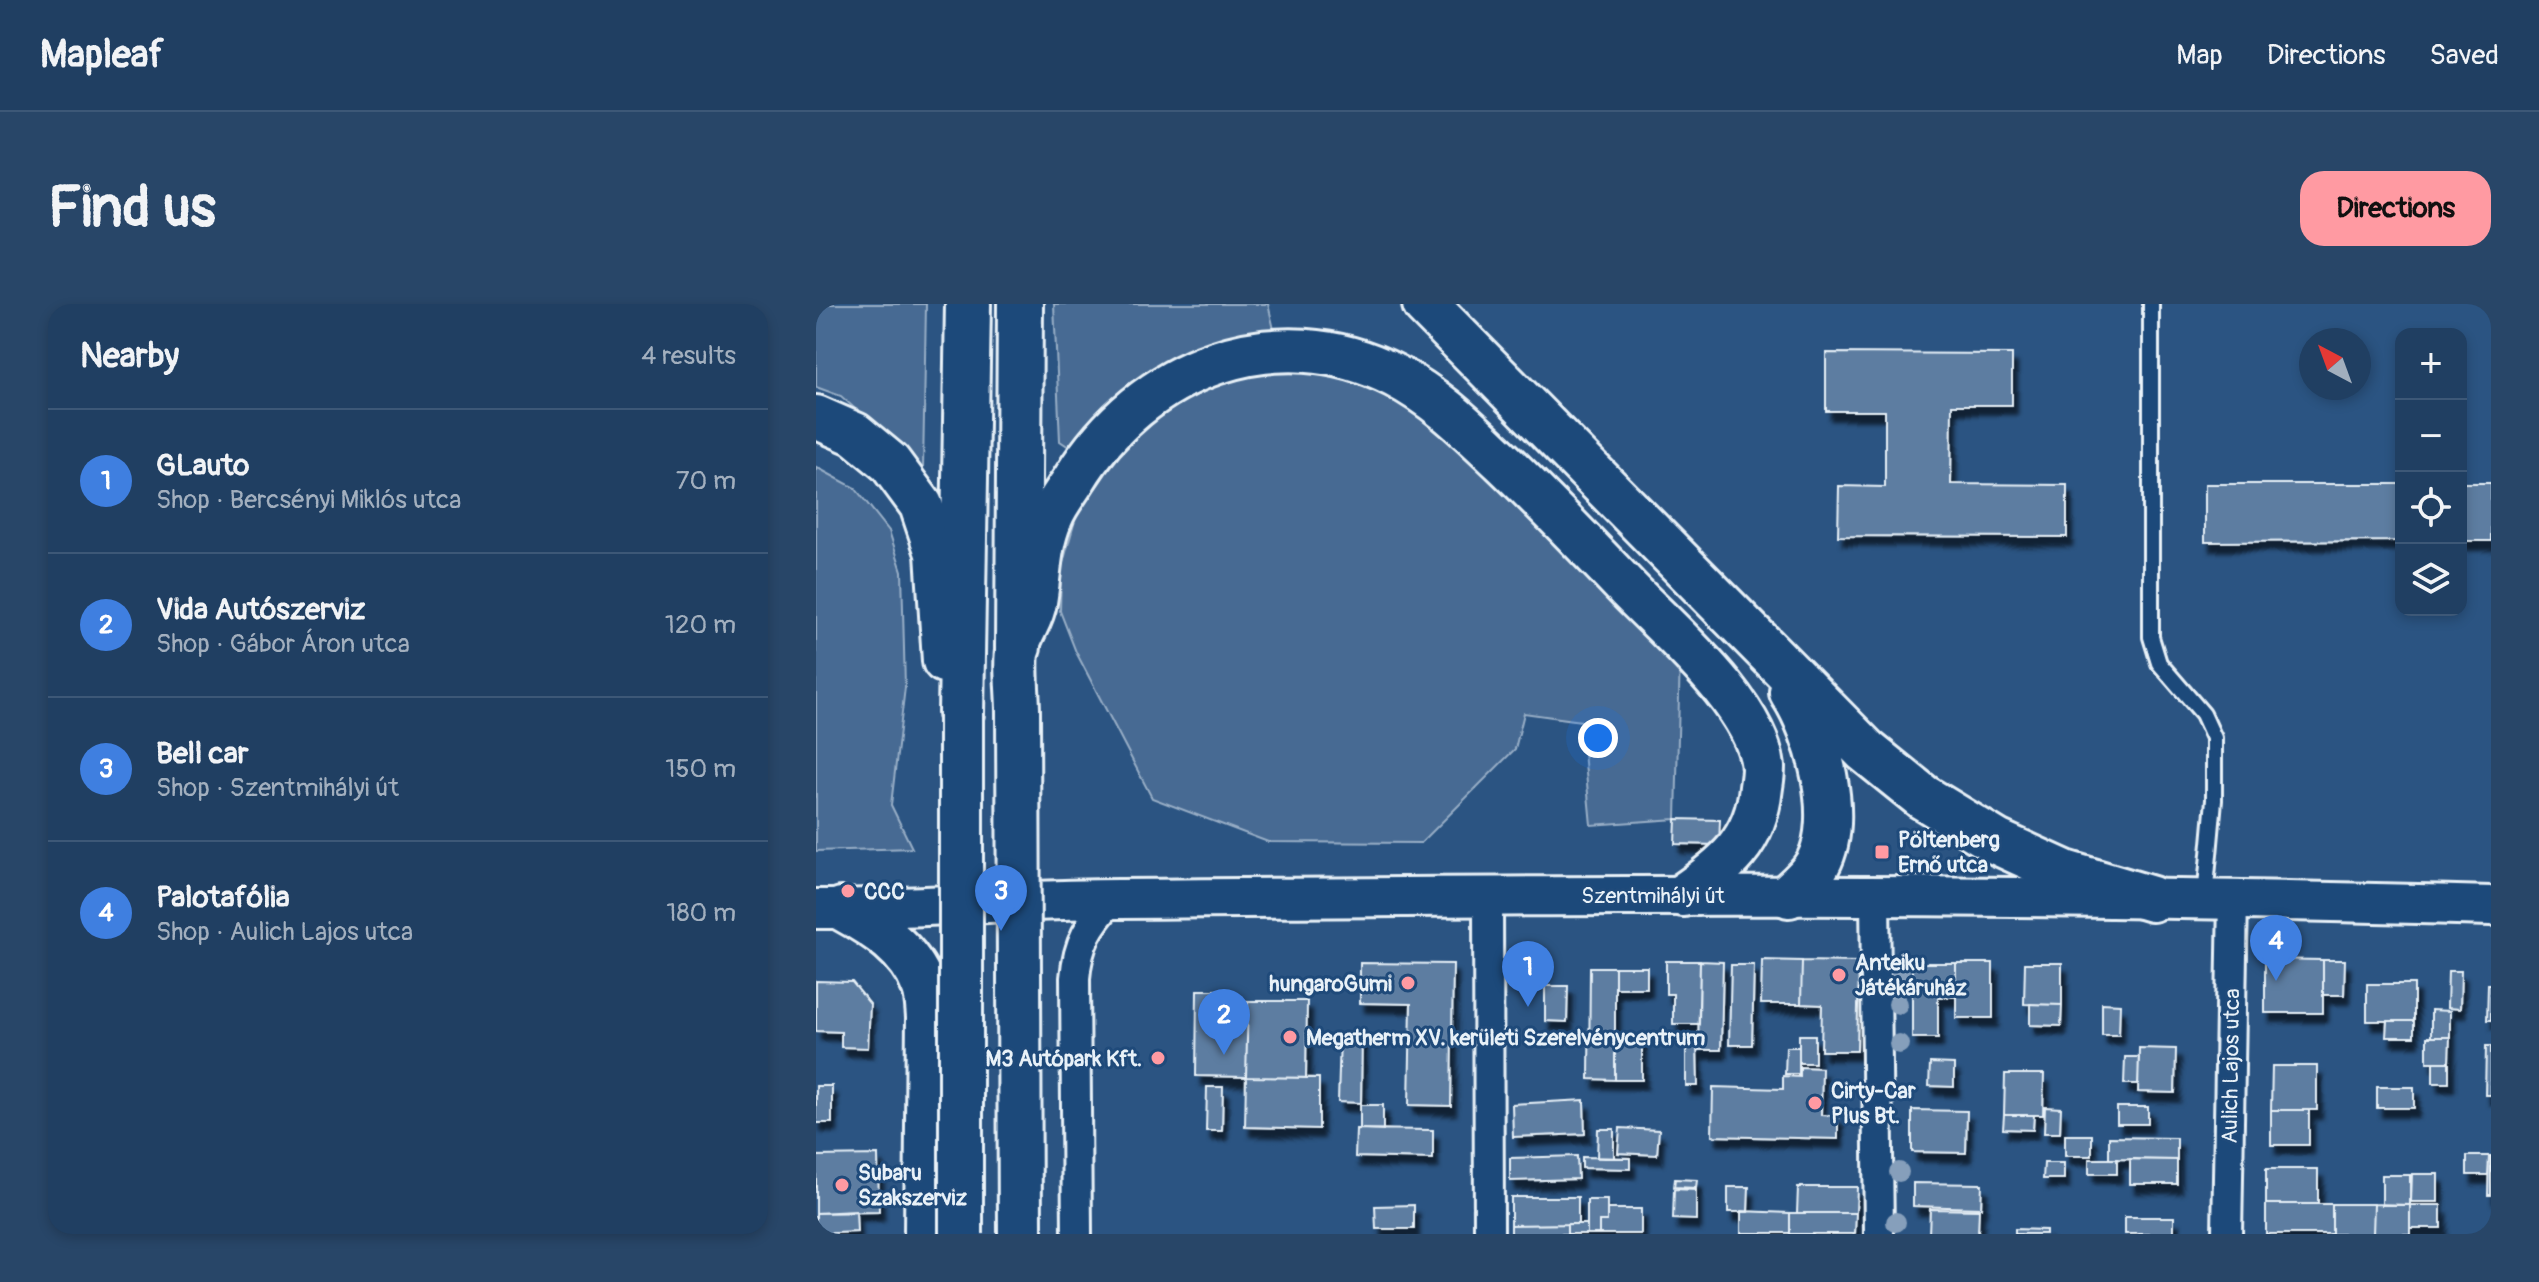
<!DOCTYPE html>
<html lang="en">
<head>
<meta charset="utf-8">
<style>
  :root { --surface:#203f62; --page:#284668; --text:#f1f3f6; --muted:#a2afbe; --line:#3d5877; --accent:#ff9aa2 }
  body { margin:0; font-family:Pangolin,sans-serif; background:var(--page); color:var(--text) }
  .controls { position:absolute; right:24px; top:24px; display:grid; overflow:hidden; border-radius:16px; box-shadow:0 4px 12px #0003 }
  .controls button { width:72px; height:72px; display:grid; place-items:center; padding:0; border:0; border-bottom:2px solid var(--line); background:var(--surface); color:var(--text); font:40px sans-serif }
  .compass { position:absolute; left:1483px; top:24px; width:72px; height:72px; border-radius:50%; background:var(--surface); box-shadow:0 4px 12px #0003; rotate:319deg }
  .you { position:absolute; left:782px; top:434px; width:28px; height:28px; margin:-20px; border:6px solid #fff; border-radius:50%; background:#1a73e8; box-shadow:0 0 0 12px #1a73e833 }
  .badge { display:grid; place-items:center; width:52px; height:52px; border-radius:50%; background:var(--accent); color:#fff; font-size:26px; font-weight:700 }
  .pin { position:absolute; translate:-50% -66px; filter:drop-shadow(0 2px 4px #0008) }
  .pin::after { content:''; position:absolute; top:42px; width:28px; height:24px; background:inherit; clip-path:polygon(0 0,100% 0,50% 100%) }
  .list { margin:0; padding:0; list-style:none }
  h2 { display:flex; justify-content:space-between; align-items:center; height:104px; margin:0; padding:0 32px; font-size:34px }
  h2 small { font-size:26px; font-weight:400; color:var(--muted) }
  .list li { display:grid; grid-template-columns:52px 1fr auto; gap:24px; align-items:center; box-sizing:border-box; height:144px; padding:0 32px; border-top:2px solid var(--line) }
  .list b { display:block; font-size:30px; white-space:nowrap }
  .list p { margin:0; font-size:26px; white-space:nowrap; color:var(--muted) }
  .list em { font-size:26px; font-style:normal; color:var(--muted) }
  .icon { flex:none; width:44px; height:44px; fill:none; stroke:currentColor; stroke-width:2; stroke-linecap:round; stroke-linejoin:round }
  .map { position:relative; flex:none; width:1675px; height:930px; overflow:hidden; border-radius:24px }
  header { display:flex; align-items:center; gap:48px; box-sizing:border-box; height:112px; padding:0 40px; background:var(--surface); border-bottom:2px solid var(--line) }
  header strong { font-size:38px }
  nav { display:flex; gap:44px; margin-inline-start:auto; font-size:28px }
  .intro { display:flex; align-items:center; justify-content:space-between; box-sizing:border-box; height:192px; padding:0 48px }
  h1 { margin:0; font-size:56px }
  .button { padding:20px 36px; border-radius:24px; background:var(--accent); color:#111; font-size:28px; font-weight:700 }
  main { display:flex; gap:48px; padding:0 48px }
  aside { flex:1; background:var(--surface); border-radius:24px; box-shadow:0 4px 12px #0003 }
  .map>svg:first-child { display:block }
</style>
</head>
<body>
<header>
<strong>Mapleaf</strong>
<nav><a>Map</a><a>Directions</a><a>Saved</a></nav>
</header>
<div class="intro"><h1>Find us</h1><a class="button">Directions</a></div>
<main>
<aside>
<h2>Nearby<small>4 results</small></h2>
<ul class="list">
<li><span class="badge" style="background:#3f7fe0">1</span><div><b>GLauto</b><p>Shop · Bercsényi Miklós utca</p></div><em>70 m</em></li>
<li><span class="badge" style="background:#3f7fe0">2</span><div><b>Vida Autószerviz</b><p>Shop · Gábor Áron utca</p></div><em>120 m</em></li>
<li><span class="badge" style="background:#3f7fe0">3</span><div><b>Bell car</b><p>Shop · Szentmihályi út</p></div><em>150 m</em></li>
<li><span class="badge" style="background:#3f7fe0">4</span><div><b>Palotafólia</b><p>Shop · Aulich Lajos utca</p></div><em>180 m</em></li>
</ul>
</aside>
<div class="map">
<svg width="1675" height="930" viewBox="0 0 1675 930">
  <defs>
    <filter id="shadow"><feDropShadow dx="5" dy="9" stdDeviation="2" flood-color="#0009"/></filter>
  </defs>
  <rect width="100%" height="100%" fill="#2b5482"/>
  <filter id="ink" filterUnits="userSpaceOnUse"><feTurbulence type="fractalNoise" baseFrequency=".0125" numOctaves="2"/><feDisplacementMap in="SourceGraphic" scale="16" xChannelSelector="R" yChannelSelector="G"/><feConvolveMatrix kernelMatrix="1 2 1 2 8 2 1 2 1" color-interpolation-filters="sRGB"/></filter>
  <g filter="url(#ink)">
    <!-- green -->
    <path fill="#476b93" stroke="#98aec6" stroke-width="2" d="M 0,0 L 110,0 L 107,166 L 25,92 L 0,83 Z
      M 238,0 L 452,0 L 460,34 L 326,76 L 285,108 L 259,147 L 244,137 Z
      M 443,63 L 534,65 L 613,106 L 864,350 L 860,515 L 775,521 L 765,417 L 708,409 L 699,445 L 605,539 L 452,538 L 336,494 L 260,348 L 244,307 L 245,266 L 264,199 L 298,143 L 352,91 Z
      M 0,163 L 39,184 L 73,227 L 86,267 L 89,383 L 75,501 L 96,544 L 0,547 Z"/>
    <!-- building -->
    <path fill="#5d7da1" stroke="#e8f1f8" stroke-width="2" filter="url(#shadow)" d="M 1010,49 L 1196,50 L 1196,101 L 1136,101 L 1135,180 L 1251,181 L 1251,233 L 1022,232 L 1023,182 L 1069,183 L 1069,107 L 1010,107 Z
      M 1645,179 L 1675,179 L 1675,237 L 1645,237 Z
      M 1389,180 L 1585,180 L 1585,237 L 1389,238 Z
      M 860,515 L 904,516 L 903,541 L 859,540 Z
      M 1449,655 L 1507,656 L 1507,709 L 1449,709 Z
      M 946,656 L 986,657 L 985,700 L 945,700 Z
      M 1507,656 L 1529,656 L 1528,691 L 1507,691 Z
      M 850,657 L 884,657 L 883,720 L 857,720 L 857,690 L 850,690 Z
      M 884,657 L 907,658 L 905,746 L 882,746 Z
      M 986,657 L 1043,658 L 1041,747 L 1005,747 L 1006,701 L 985,700 Z
      M 544,659 L 637,660 L 635,802 L 593,801 L 595,700 L 544,699 Z
      M 1096,659 L 1140,659 L 1140,693 L 1122,693 L 1122,734 L 1096,734 Z
      M 1140,659 L 1177,659 L 1177,714 L 1140,714 Z
      M 1209,659 L 1246,659 L 1246,701 L 1208,700 Z
      M 915,661 L 938,661 L 936,741 L 913,741 Z
      M 774,663 L 799,663 L 799,776 L 773,775 Z
      M 799,663 L 831,663 L 831,684 L 799,684 Z
      M 1632,667 L 1645,667 L 1644,705 L 1631,704 Z
      M 0,677 L 36,678 L 54,700 L 52,744 L 25,743 L 25,728 L 0,727 Z
      M 1551,680 L 1598,680 L 1598,717 L 1551,717 Z
      M 1672,680 L 1675,680 L 1675,716 L 1671,716 Z
      M 729,682 L 752,682 L 751,718 L 729,717 Z
      M 381,686 L 407,686 L 407,696 L 432,697 L 430,773 L 380,772 Z
      M 432,697 L 491,697 L 490,774 L 430,773 Z
      M 1286,699 L 1304,700 L 1303,731 L 1286,731 Z
      M 1214,700 L 1246,701 L 1245,722 L 1214,721 Z
      M 1615,706 L 1634,707 L 1634,733 L 1615,733 Z
      M 1571,717 L 1598,717 L 1598,733 L 1570,733 Z
      M 799,731 L 826,732 L 826,776 L 799,776 Z
      M 983,731 L 999,731 L 999,759 L 983,759 Z
      M 524,732 L 546,732 L 545,799 L 522,798 Z
      M 1611,733 L 1634,733 L 1633,758 L 1611,758 Z
      M 870,739 L 881,739 L 882,782 L 870,782 Z
      M 1670,742 L 1675,742 L 1675,791 L 1669,791 Z
      M 970,743 L 983,743 L 983,770 L 969,770 Z
      M 1323,744 L 1360,745 L 1359,789 L 1322,788 Z
      M 1309,753 L 1323,753 L 1322,780 L 1308,780 Z
      M 1617,758 L 1633,758 L 1633,779 L 1617,779 Z
      M 1114,759 L 1138,760 L 1138,783 L 1113,782 Z
      M 1456,762 L 1501,762 L 1501,806 L 1455,806 Z
      M 984,763 L 1006,764 L 1005,811 L 1022,812 L 1022,835 L 896,832 L 897,783 L 967,785 L 967,772 L 984,773 Z
      M 1189,770 L 1228,770 L 1227,811 L 1188,811 Z
      M 430,773 L 503,774 L 503,825 L 429,823 Z
      M 0,782 L 16,782 L 16,819 L 0,819 Z
      M 391,783 L 407,783 L 406,827 L 390,827 Z
      M 1561,783 L 1598,783 L 1598,804 L 1561,804 Z
      M 768,796 L 769,830 L 697,833 L 696,800 Z
      M 544,801 L 567,801 L 567,826 L 544,825 Z
      M 1229,803 L 1245,804 L 1244,829 L 1228,829 Z
      M 1301,803 L 1332,803 L 1332,820 L 1301,820 Z
      M 1096,806 L 1151,807 L 1150,849 L 1096,848 Z
      M 1455,806 L 1493,806 L 1493,841 L 1455,841 Z
      M 1188,811 L 1218,811 L 1217,826 L 1187,825 Z
      M 804,824 L 843,826 L 841,851 L 802,849 Z
      M 540,825 L 617,826 L 617,855 L 539,853 Z
      M 782,825 L 798,825 L 798,854 L 781,854 Z
      M 1249,831 L 1276,831 L 1276,852 L 1249,852 Z
      M 1293,833 L 1361,834 L 1361,856 L 1293,855 Z
      M 62,851 L 63,908 L 0,909 L 0,852 Z
      M 761,852 L 762,875 L 694,877 L 694,854 Z
      M 1651,852 L 1673,852 L 1672,871 L 1651,871 Z
      M 1673,852 L 1675,852 L 1675,891 L 1672,891 Z
      M 766,853 L 814,854 L 814,865 L 766,864 Z
      M 1273,855 L 1301,855 L 1301,870 L 1273,870 Z
      M 1314,855 L 1361,856 L 1361,880 L 1314,880 Z
      M 1228,859 L 1248,859 L 1248,875 L 1227,875 Z
      M 1450,865 L 1502,865 L 1502,900 L 1450,900 Z
      M 1596,870 L 1622,870 L 1622,898 L 1595,898 Z
      M 1566,871 L 1594,871 L 1594,901 L 1566,901 Z
      M 859,875 L 881,876 L 880,884 L 858,883 Z
      M 1097,879 L 1166,880 L 1165,904 L 1097,902 Z
      M 912,883 L 933,883 L 932,908 L 912,908 Z
      M 982,883 L 1041,883 L 1040,909 L 981,909 Z
      M 858,885 L 880,886 L 880,916 L 857,915 Z
      M 695,893 L 762,893 L 762,920 L 695,921 Z
      M 771,896 L 791,896 L 791,917 L 783,917 L 783,930 L 771,930 Z
      M 1450,900 L 1516,900 L 1516,930 L 1450,930 Z
      M 1516,900 L 1558,900 L 1557,930 L 1516,930 Z
      M 1558,900 L 1594,901 L 1594,930 L 1557,930 Z
      M 598,901 L 598,925 L 560,925 L 559,902 Z
      M 1594,901 L 1625,901 L 1625,924 L 1594,924 Z
      M 791,905 L 825,905 L 825,930 L 783,930 L 783,917 L 791,917 Z
      M 1114,905 L 1163,906 L 1162,930 L 1113,930 Z
      M 40,907 L 41,928 L 0,930 L 0,909 Z
      M 925,907 L 974,909 L 974,929 L 925,929 Z
      M 974,909 L 1040,909 L 1039,930 L 974,930 Z
      M 1309,913 L 1358,913 L 1358,930 L 1309,930 Z
      M 751,920 L 771,920 L 771,930 L 751,930 Z
      M 751,920 L 751,930 L 695,930 L 695,921 Z
      M 1199,925 L 1230,926 L 1230,930 L 1199,930 Z"/>
    <g fill="none" stroke-linecap="round" stroke-linejoin="round">
      <!-- service casing -->
      <g stroke="#e8f1f8" stroke-width="20">
        <path id="service" d="M 1335,0 L 1335,333 L 1343,359 L 1387,410 L 1398,434 L 1398,496 L 1389,594"/>
      </g>
      <!-- minor casing -->
      <g stroke="#e8f1f8" stroke-width="34">
        <path id="minor" d="M 1059,592 L 1063,930
          M 672,593 L 673,930
          M 261,930 L 259,674 C 262,638 273,621 296,595
          M 1411,930 L 1417,594"/>
      </g>
      <!-- secondary casing -->
      <g stroke="#e8f1f8" stroke-width="44">
        <path id="secondary" d="M 0,605 C 101,605 202,595 303,595 C 760,591 1218,588 1675,602"/>
      </g>
      <!-- primary casing -->
      <g stroke="#e8f1f8" stroke-width="48">
        <path id="primary" d="M 0,113 L 39,130 L 74,159 L 105,201 L 121,249 L 128,357
          M 202,408 C 202,388 198,359 202,341 C 206,327 217,313 219,298 C 224,269 223,242 235,214 C 240,200 251,187 259,174 C 326,64 460,11 579,72 C 623,95 652,125 687,158 C 731,200 772,243 813,286 C 855,329 941,402 947,463 C 947,469 946,477 945,483 C 940,538 909,562 867,591
          M 26,605 C 59,623 94,645 107,682 C 111,691 111,703 112,713 L 110,930"/>
      </g>
      <!-- motorway casing -->
      <g stroke="#e8f1f8" stroke-width="50">
        <path id="motorway" d="M 609,0 L 1050,447 L 1107,493 L 1181,538 L 1249,569 L 1336,595
          M 202,343 L 204,0
          M 145,409 L 152,0
          M 973,591 C 983,582 995,572 1002,559 C 1026,514 1003,429 976,388"/>
      </g>
      <!-- service -->
      <use href="#service" stroke="#1f4a7a" stroke-width="14"/>
      <!-- minor -->
      <use href="#minor" stroke="#1f4a7a" stroke-width="28"/>
      <!-- secondary -->
      <use href="#secondary" stroke="#1f4a7a" stroke-width="38"/>
      <!-- primary -->
      <use href="#primary" stroke="#1f4a7a" stroke-width="42"/>
      <!-- motorway -->
      <use href="#motorway" stroke="#1f4a7a" stroke-width="44"/>
      <!-- primary-bridge casing -->
      <g stroke="#e8f1f8" stroke-width="48" stroke-linecap="butt">
        <path id="primary-bridge" d="M 202,408 L 204,930
          M 145,409 L 145,930"/>
      </g>
      <!-- primary-bridge -->
      <use href="#primary-bridge" stroke="#1f4a7a" stroke-width="42"/>
    </g>
    <!-- trees -->
    <g fill="#869fbb">
      <circle cx="1084" cy="667" r="10"/>
      <circle cx="1082" cy="700" r="10"/>
      <circle cx="1083" cy="740" r="10"/>
      <circle cx="1083" cy="868" r="10"/>
      <circle cx="1080" cy="918" r="10"/>
    </g>
  </g>
  <!-- markers -->
  <g fill="#ff9aa2" stroke="#1f4a7a" stroke-width="3">
    <rect x="1058" y="540" width="16" height="16" rx="4"/>
    <circle cx="32" cy="587" r="8"/>
    <circle cx="1023" cy="671" r="8"/>
    <circle cx="592" cy="679" r="8"/>
    <circle cx="474" cy="733" r="8"/>
    <circle cx="342" cy="754" r="8"/>
    <circle cx="999" cy="799" r="8"/>
    <circle cx="26" cy="881" r="8"/>
  </g>
  <g text-anchor="middle" stroke-width="6" stroke-linejoin="round" paint-order="stroke">
    <!-- poi labels -->
    <g font-size="22" font-weight="bold" fill="#e8f1f8" stroke="#1f4a7a" text-anchor="start">
      <text x="1082" y="543">Pöltenberg<tspan x="1082" dy="25">Ernő utca</tspan></text>
      <text x="48" y="595">CCC</text>
      <text x="1039" y="666">Anteiku<tspan x="1039" dy="25">Játékáruház</tspan></text>
      <text x="576" y="687" text-anchor="end">hungaroGumi</text>
      <text x="490" y="741">Megatherm XV. kerületi Szerelvénycentrum</text>
      <text x="326" y="762" text-anchor="end">M3 Autópark Kft.</text>
      <text x="1015" y="794">Cirty-Car<tspan x="1015" dy="25">Plus Bt.</tspan></text>
      <text x="42" y="876">Subaru<tspan x="42" dy="25">Szakszerviz</tspan></text>
    </g>
    <!-- street labels -->
    <g font-size="22" fill="#e8f1f8" stroke="#1f4a7a">
      <text x="837" y="599">Szentmihályi út</text>
      <text transform="translate(1414 762) rotate(-89)" y="8">Aulich Lajos utca</text>
    </g>
  </g>
</svg>
<div class="controls">
<button>+</button>
<button>−</button>
<button><svg class="icon" aria-label="locate" viewBox="0 0 24 24"><circle cx="12" cy="12" r="6"/><path d="M12 2v4M12 18v4M2 12h4M18 12h4"/></svg></button>
<button><svg class="icon" aria-label="layers" viewBox="0 0 24 24"><path d="M12 4l9 5-9 5-9-5zM3 14l9 5 9-5"/></svg></button>
</div>
<svg class="compass" viewBox="-18 -18 36 36"><path d="M0-13l5 13h-10z" fill="#e53935"/><path d="M0 13l5-13h-10z" fill="#a2afbe"/></svg>
<div class="you"></div>
<div class="pin badge" style="left:712px;top:703px;background:#3f7fe0">1</div>
<div class="pin badge" style="left:408px;top:751px;background:#3f7fe0">2</div>
<div class="pin badge" style="left:185px;top:627px;background:#3f7fe0">3</div>
<div class="pin badge" style="left:1460px;top:677px;background:#3f7fe0">4</div>
</div>
</main>
</body>
</html>
